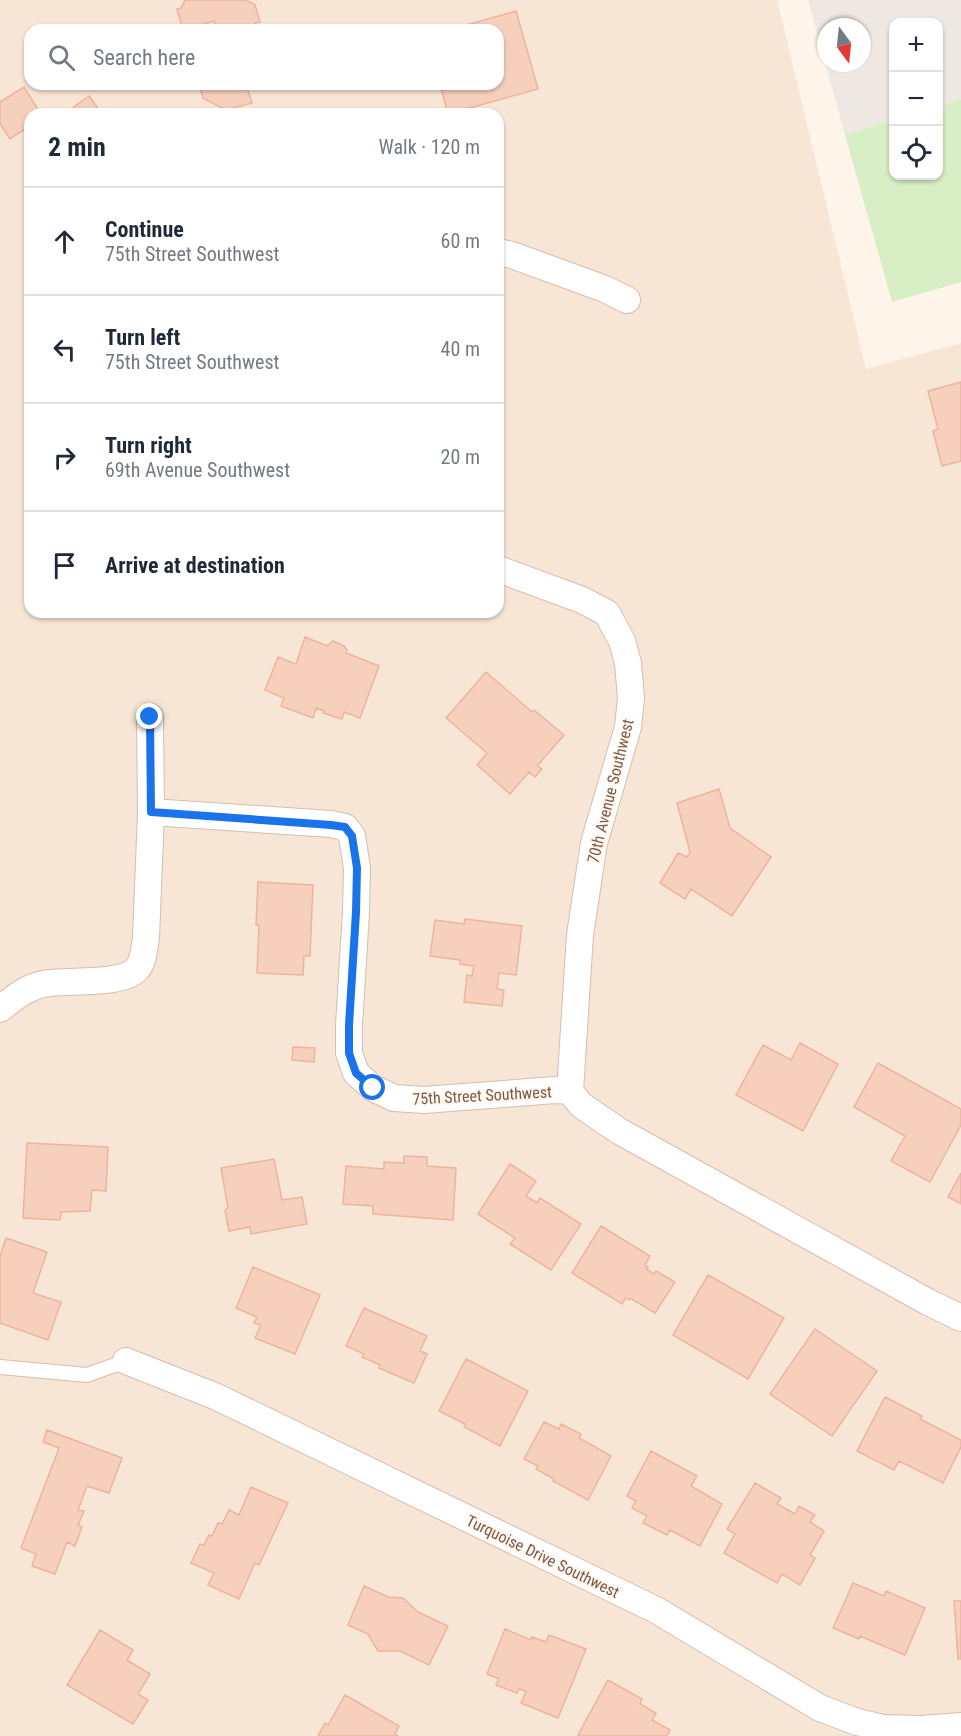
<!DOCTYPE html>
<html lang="en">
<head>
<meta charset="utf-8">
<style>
  :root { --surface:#fff; --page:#f6f6f7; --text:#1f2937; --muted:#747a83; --line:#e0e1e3 }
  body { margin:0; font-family:"Roboto Condensed",sans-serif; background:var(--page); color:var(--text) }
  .controls { position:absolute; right:18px; top:18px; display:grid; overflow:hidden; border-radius:12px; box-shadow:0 2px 4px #0004 }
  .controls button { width:54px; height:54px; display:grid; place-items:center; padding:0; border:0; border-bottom:2px solid var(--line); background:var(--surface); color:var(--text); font:30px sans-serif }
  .compass { position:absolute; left:817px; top:18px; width:54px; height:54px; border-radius:50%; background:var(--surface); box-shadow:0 2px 4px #0004; rotate:165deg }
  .stop { position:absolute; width:18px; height:18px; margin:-14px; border:4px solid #1a73e8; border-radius:50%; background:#fff }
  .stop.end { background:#1a73e8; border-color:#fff; box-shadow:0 2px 6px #0008 }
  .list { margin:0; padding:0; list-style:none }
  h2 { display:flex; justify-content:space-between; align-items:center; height:78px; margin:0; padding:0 24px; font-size:26px }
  h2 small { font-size:20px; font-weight:400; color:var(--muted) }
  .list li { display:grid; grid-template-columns:39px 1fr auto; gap:18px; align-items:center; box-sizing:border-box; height:108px; padding:0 24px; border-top:2px solid var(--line) }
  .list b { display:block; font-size:22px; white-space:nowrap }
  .list p { margin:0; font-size:20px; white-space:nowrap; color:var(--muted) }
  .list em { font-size:20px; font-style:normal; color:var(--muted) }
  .icon { flex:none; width:33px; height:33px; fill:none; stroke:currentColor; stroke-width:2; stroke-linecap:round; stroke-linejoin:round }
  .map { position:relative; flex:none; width:961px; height:1736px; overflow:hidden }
  .search { position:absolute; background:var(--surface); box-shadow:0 2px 4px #0004; left:24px; top:24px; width:480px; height:66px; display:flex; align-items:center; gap:15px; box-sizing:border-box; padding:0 21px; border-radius:18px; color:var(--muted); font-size:22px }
  .panel { position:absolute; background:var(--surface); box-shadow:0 2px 4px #0004; left:24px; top:108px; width:480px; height:510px; border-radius:18px }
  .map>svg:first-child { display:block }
</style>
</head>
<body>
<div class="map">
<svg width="961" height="1736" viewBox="0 0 961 1736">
  <rect width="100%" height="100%" fill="#fef4e9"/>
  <!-- residential -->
  <path fill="#f7e6d6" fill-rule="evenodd" d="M 0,0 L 777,0 L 866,369 L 961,343 L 961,1736 L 0,1736 ZM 30,30 L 498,30 L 498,84 L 30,84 ZM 30,114 L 498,114 L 498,612 L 30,612 Z"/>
  <!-- industrial -->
  <path fill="#efe7e2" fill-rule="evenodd" d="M 808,0 L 961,0 L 961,99 L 939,106 L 938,22 L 894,22 L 893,120 L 845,135 ZM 826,27 L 862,27 L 862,63 L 826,63 Z"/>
  <!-- green -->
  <path fill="#d8eec4" d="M 961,99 L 961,282 L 892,302 L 845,135 L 893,120 L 894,176 L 938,176 L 939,106 Z"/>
  <!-- building -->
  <path fill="#f7d0bd" stroke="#ebb59c" stroke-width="1.5" d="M 185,0 L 246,0 L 255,5 L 260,22 L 255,23 L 257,30 L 217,30 L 214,21 L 197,26 L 198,30 L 183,30 L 177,9 L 181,8 Z
    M 516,11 L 538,89 L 448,114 L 440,84 L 498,84 L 498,30 L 449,30 Z
    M 199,84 L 246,84 L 252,103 L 226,110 L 203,98 Z
    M 24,87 L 41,114 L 30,114 L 30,126 L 10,139 L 0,124 L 0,102 Z
    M 89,96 L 102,114 L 64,114 Z
    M 961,382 L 961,461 L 942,466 L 933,431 L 938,429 L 928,391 Z
    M 305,637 L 327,646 L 333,641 L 344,646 L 347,650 L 346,653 L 379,666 L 360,718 L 344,712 L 342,719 L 323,713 L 324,711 L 316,708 L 313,718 L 281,706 L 284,698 L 265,690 L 278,657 L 296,664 Z
    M 486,672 L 532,712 L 534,710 L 564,735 L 537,766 L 542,769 L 535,777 L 529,772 L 510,794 L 477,765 L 487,753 L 446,718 Z
    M 719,789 L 730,828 L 771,857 L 732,916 L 691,889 L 685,899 L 660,883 L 678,853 L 687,857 L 690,852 L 677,803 Z
    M 258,882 L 313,885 L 310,956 L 304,956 L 303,975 L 257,973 L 259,925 L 256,925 Z
    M 465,919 L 522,926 L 516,975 L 499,973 L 497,989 L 504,990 L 502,1006 L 464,1002 L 467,975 L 472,976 L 474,966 L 460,964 L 460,960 L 430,956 L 435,920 L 464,924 Z
    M 800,1043 L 838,1064 L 803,1131 L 736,1095 L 763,1045 L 791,1060 Z
    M 293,1047 L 315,1048 L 314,1062 L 292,1060 Z
    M 878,1063 L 961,1109 L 961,1125 L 930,1182 L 891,1161 L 905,1136 L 854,1107 Z
    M 27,1143 L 108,1147 L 106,1191 L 92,1190 L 90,1211 L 61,1212 L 60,1220 L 23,1218 Z
    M 404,1156 L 427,1157 L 427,1166 L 456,1168 L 453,1220 L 373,1214 L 373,1206 L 343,1204 L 346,1166 L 384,1169 L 384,1162 L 404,1163 Z
    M 274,1159 L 282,1200 L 302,1197 L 307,1224 L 251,1234 L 250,1227 L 229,1231 L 225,1210 L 228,1208 L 221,1168 Z
    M 510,1164 L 536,1181 L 526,1196 L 537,1203 L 540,1198 L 581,1224 L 551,1270 L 510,1244 L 515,1238 L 478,1214 Z
    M 961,1173 L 961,1204 L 948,1197 Z
    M 601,1226 L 650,1256 L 645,1265 L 648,1267 L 646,1269 L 654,1274 L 656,1271 L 675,1282 L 655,1313 L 630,1298 L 629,1300 L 626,1298 L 622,1304 L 572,1273 Z
    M 6,1238 L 47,1252 L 33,1293 L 61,1302 L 48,1340 L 0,1323 L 0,1257 Z
    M 253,1267 L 320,1295 L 295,1354 L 255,1338 L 261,1325 L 254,1323 L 257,1317 L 236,1308 Z
    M 708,1275 L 784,1318 L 748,1379 L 673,1335 Z
    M 364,1308 L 427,1336 L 420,1351 L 427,1354 L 414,1383 L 379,1368 L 380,1365 L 362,1357 L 364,1354 L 346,1346 Z
    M 815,1329 L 877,1371 L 832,1436 L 770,1394 Z
    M 466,1359 L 528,1391 L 500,1446 L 464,1427 L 465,1424 L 439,1411 Z
    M 885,1397 L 922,1416 L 920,1419 L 961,1440 L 961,1447 L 943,1483 L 899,1461 L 894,1470 L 857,1451 Z
    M 544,1422 L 559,1429 L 561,1424 L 581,1434 L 579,1438 L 611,1456 L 588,1500 L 553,1481 L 554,1479 L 536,1469 L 538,1466 L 524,1459 Z
    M 47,1430 L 122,1458 L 109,1493 L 87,1486 L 78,1510 L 84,1511 L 78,1525 L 82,1527 L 75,1546 L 67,1542 L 55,1574 L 32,1566 L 36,1554 L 21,1548 L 59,1448 L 43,1442 Z
    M 651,1451 L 697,1476 L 691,1486 L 722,1504 L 700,1546 L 670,1530 L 667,1535 L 643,1523 L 647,1516 L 632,1508 L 636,1501 L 627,1496 Z
    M 755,1483 L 781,1498 L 777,1504 L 795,1514 L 799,1506 L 815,1515 L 810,1522 L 824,1531 L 810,1555 L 815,1558 L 800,1585 L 782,1574 L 777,1583 L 724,1553 L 735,1534 L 727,1529 Z
    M 251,1487 L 288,1503 L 259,1565 L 255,1563 L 239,1599 L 208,1585 L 214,1573 L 191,1563 L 200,1544 L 204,1545 L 209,1535 L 212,1536 L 218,1523 L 222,1524 L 229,1510 L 239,1515 Z
    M 853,1583 L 884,1596 L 886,1591 L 925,1608 L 905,1655 L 860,1636 L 859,1639 L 833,1628 Z
    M 364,1586 L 388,1597 L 403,1598 L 418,1612 L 448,1626 L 429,1665 L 400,1651 L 378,1651 L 368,1634 L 348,1625 Z
    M 954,1601 L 961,1601 L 961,1659 L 958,1659 Z
    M 505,1629 L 531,1640 L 532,1637 L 546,1642 L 549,1635 L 586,1649 L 558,1718 L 521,1703 L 526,1691 L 519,1689 L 517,1693 L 496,1685 L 499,1679 L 487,1674 Z
    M 100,1630 L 133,1650 L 127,1660 L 150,1674 L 138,1694 L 148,1700 L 133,1724 L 67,1685 Z
    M 608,1680 L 642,1699 L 640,1704 L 656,1713 L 652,1720 L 670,1730 L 667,1736 L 580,1736 L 578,1735 Z
    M 345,1695 L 399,1726 L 395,1734 L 398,1736 L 318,1736 L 325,1723 L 328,1725 Z"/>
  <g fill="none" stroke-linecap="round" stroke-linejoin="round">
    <!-- service casing -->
    <g stroke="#d5bdaf" stroke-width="16">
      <path id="service" d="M 0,1367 L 87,1375 L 126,1361"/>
    </g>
    <!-- minor casing -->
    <g stroke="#d5bdaf" stroke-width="28">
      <path id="minor" d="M 498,252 L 512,255 L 605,289 L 627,300
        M 498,569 L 582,600 L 607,613 L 622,641 L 628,663 L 631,698 L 628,727 L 594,843 L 580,935 L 570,1091
        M 151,812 L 331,824 L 345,827 L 352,836 L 357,868 L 356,912 L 349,1025 L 349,1053 L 356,1073 L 373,1088 L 394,1098 L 424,1100 L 555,1090 L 570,1091 L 581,1105 L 619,1131 L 928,1302 L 961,1318
        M 0,1009 C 14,998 25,988 43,984 C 66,979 121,986 137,969 C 144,961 144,948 146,938 L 151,812 L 150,717
        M 126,1361 L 217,1397 L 656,1610 L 820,1708 L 857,1722 L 883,1728 L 921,1729 L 961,1726"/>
    </g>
    <!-- service -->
    <use href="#service" stroke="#fff" stroke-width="14"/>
    <!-- minor -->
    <use href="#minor" stroke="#fff" stroke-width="26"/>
  </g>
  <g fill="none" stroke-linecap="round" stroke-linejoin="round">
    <!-- route -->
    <path stroke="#1a73e8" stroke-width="8" d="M 150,717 L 151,812 L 331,825 L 345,827 L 352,836 L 357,868 L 356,912 L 349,1025 L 349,1053 L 356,1073 L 373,1088"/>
  </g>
  <g text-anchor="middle" stroke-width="4.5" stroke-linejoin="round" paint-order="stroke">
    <!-- street labels -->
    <g font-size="16" fill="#7d5748" stroke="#fff9f1">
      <text transform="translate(610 791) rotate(-76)" y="6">70th Avenue Southwest</text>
      <text transform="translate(482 1095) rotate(-3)" y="6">75th Street Southwest</text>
      <text transform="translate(543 1556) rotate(26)" y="6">Turquoise Drive Southwest</text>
    </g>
  </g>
</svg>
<div class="controls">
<button>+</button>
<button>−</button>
<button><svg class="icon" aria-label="locate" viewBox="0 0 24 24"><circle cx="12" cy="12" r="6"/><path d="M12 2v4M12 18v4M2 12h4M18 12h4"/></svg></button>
</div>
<svg class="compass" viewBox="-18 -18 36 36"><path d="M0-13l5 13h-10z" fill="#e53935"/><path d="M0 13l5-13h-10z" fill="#747a83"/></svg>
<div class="stop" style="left:373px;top:1088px"></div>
<div class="stop end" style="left:150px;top:717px"></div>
<div class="search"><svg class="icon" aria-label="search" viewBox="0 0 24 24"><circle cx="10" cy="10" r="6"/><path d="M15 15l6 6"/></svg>Search here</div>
<section class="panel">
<h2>2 min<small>Walk · 120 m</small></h2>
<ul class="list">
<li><svg class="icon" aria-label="ahead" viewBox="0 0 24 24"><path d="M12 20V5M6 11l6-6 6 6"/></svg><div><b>Continue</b><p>75th Street Southwest</p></div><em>60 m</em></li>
<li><svg class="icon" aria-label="left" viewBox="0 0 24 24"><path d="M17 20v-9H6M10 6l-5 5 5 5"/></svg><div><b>Turn left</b><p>75th Street Southwest</p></div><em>40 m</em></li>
<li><svg class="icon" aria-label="right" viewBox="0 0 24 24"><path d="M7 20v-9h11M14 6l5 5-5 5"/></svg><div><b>Turn right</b><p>69th Avenue Southwest</p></div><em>20 m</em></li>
<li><svg class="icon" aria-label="arrive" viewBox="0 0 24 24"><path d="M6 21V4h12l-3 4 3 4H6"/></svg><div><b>Arrive at destination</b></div></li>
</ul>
</section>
</div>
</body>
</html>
